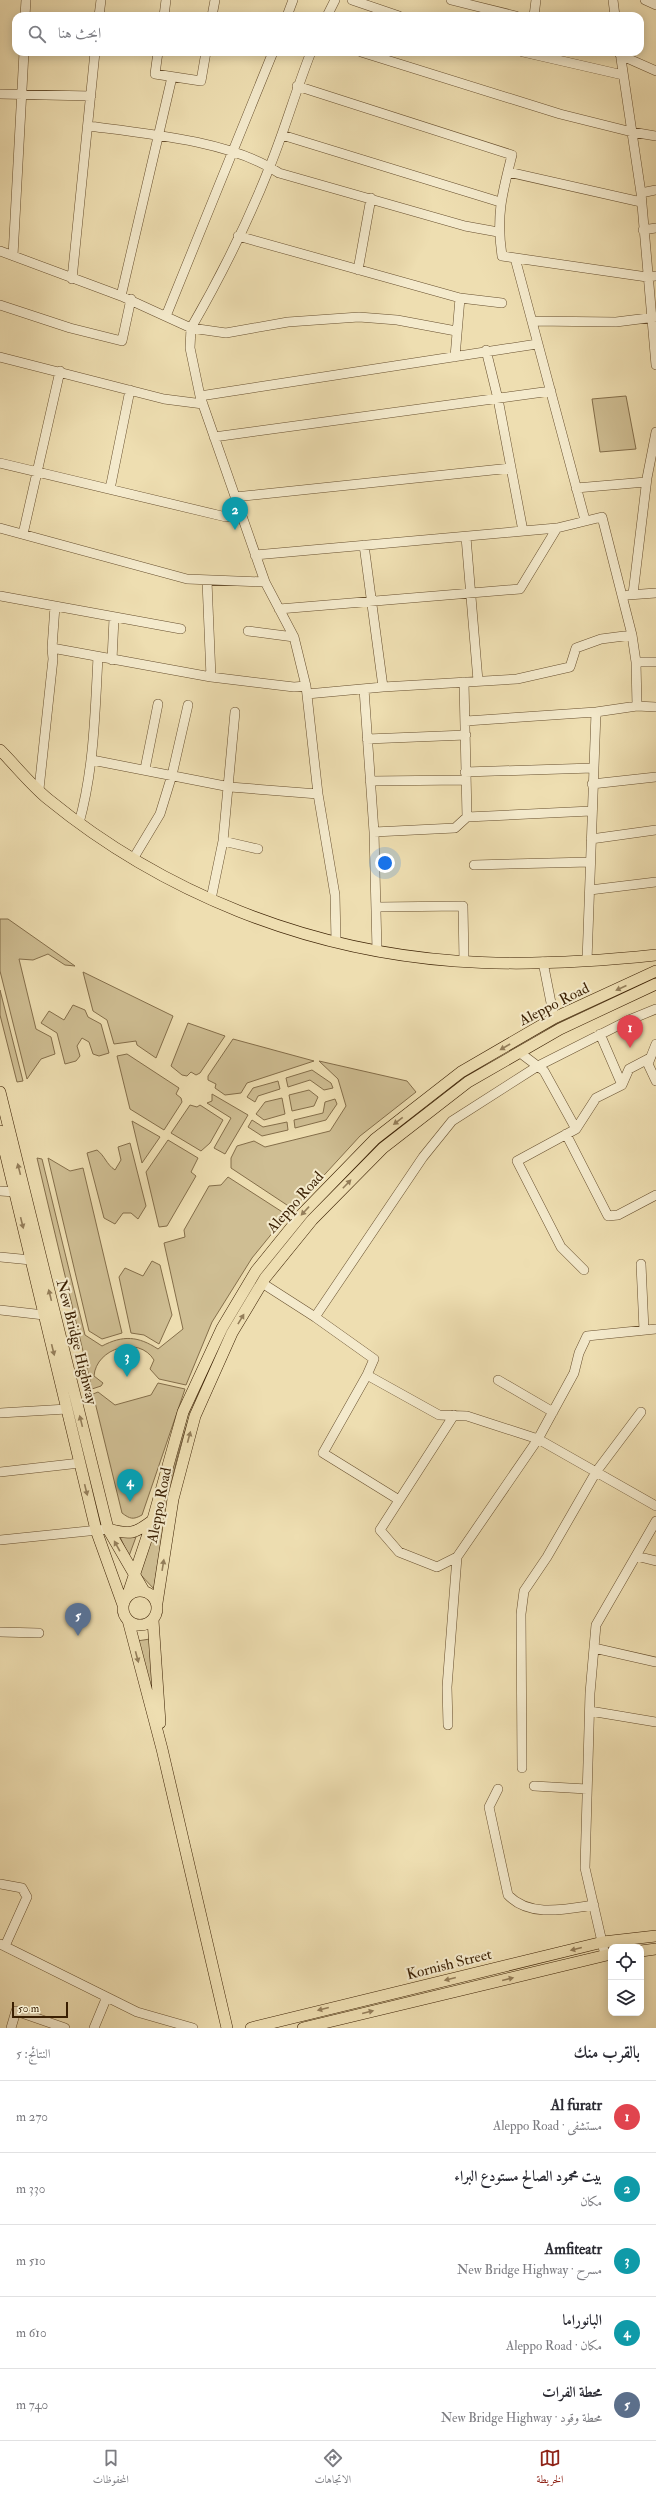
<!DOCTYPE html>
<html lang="ar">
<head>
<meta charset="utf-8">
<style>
  :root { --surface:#fff; --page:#f2f2f3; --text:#2b2b33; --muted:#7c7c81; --line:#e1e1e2; --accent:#8f2418 }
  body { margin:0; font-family:"IM FELL Double Pica",Amiri,serif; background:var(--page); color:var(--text); direction:rtl }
  .controls { position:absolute; right:12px; bottom:12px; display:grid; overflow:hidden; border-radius:8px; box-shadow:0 2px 10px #0003 }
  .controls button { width:36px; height:36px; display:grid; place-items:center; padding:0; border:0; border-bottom:1px solid var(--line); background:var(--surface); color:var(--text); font:20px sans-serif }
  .scale { position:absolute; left:12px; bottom:10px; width:56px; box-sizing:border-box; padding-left:4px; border:2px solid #3a1f02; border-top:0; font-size:11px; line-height:14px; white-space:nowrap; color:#3a1f02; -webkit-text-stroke:3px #f4eacc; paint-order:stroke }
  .you { position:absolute; left:385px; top:863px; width:14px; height:14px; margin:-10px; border:3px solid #fff; border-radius:50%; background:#1a73e8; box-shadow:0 0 0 6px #1a73e833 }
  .badge { display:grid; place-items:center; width:26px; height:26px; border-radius:50%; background:var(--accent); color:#fff; font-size:13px; font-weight:700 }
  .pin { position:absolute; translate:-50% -33px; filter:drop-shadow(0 1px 2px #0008) }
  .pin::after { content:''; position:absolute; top:21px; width:14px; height:12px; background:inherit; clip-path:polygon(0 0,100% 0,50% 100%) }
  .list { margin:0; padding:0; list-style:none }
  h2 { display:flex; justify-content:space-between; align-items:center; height:52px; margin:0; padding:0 16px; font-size:17px }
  h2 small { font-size:13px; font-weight:400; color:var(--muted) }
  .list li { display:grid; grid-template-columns:26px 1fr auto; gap:12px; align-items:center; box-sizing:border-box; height:72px; padding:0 16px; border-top:1px solid var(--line) }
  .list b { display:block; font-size:15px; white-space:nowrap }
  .list p { margin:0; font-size:13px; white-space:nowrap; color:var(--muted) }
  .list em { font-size:13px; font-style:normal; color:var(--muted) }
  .icon { flex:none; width:22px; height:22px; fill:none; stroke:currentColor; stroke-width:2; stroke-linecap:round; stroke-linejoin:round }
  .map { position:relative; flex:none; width:656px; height:2028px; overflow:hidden; direction:ltr }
  .search { position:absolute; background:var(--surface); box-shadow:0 2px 10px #0003; left:12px; right:12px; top:12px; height:44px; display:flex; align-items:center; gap:10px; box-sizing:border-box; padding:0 14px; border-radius:12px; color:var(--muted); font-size:15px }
  .sheet { height:412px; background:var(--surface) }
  nav { display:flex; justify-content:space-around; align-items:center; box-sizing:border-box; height:56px; border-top:1px solid var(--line); background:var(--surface); font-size:11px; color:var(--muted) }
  nav a { display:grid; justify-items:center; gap:2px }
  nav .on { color:var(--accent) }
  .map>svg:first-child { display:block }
</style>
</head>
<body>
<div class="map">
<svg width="656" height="2028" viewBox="0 0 656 2028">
  <rect width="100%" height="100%" fill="#eedeb1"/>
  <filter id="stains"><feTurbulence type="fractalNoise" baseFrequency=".005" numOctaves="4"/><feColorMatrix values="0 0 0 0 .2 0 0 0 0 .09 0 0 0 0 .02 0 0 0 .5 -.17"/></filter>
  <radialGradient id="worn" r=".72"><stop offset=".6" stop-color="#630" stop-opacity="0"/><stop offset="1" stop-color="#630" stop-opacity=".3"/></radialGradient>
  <!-- green -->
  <path fill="#cfbe93" stroke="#846e4a" d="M 626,396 L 636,449 L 600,452 L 592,399 Z
    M 0,919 L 8,919 L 75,966 L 65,965 L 48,954 L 33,960 L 19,959 L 36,1029 L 51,1037 L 55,1054 L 41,1059 L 27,1079 L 0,971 Z
    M 83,972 L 173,1016 L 156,1058 L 137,1045 L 136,1041 L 114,1044 L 107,1020 L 93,1011 Z
    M 656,975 L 656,978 C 608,1000 558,1021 512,1048 C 364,1135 234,1269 183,1437 C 168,1486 162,1538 154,1589 L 139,1573 C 161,1503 178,1430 209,1364 C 221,1339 238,1303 254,1280 C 310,1200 384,1131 464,1074 C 523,1033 592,1006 656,975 Z
    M 0,990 L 23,1081 L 17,1082 L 0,1015 Z
    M 73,1005 L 85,1010 L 88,1017 L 101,1024 L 109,1053 L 99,1056 L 93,1054 L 89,1042 L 82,1038 L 77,1046 L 80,1056 L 76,1061 L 65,1064 L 57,1033 L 41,1023 L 49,1011 L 64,1020 Z
    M 188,1023 L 225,1036 L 200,1073 L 196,1075 L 191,1072 L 187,1076 L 182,1075 L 171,1066 Z
    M 233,1039 L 314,1061 L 247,1083 L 241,1093 L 225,1095 L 215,1088 L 216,1084 L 208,1080 L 208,1076 Z
    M 127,1054 L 179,1088 L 176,1094 L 181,1098 L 182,1102 L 164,1130 L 130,1109 L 117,1056 Z
    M 319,1061 L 407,1081 L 416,1092 L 360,1136 L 293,1209 L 231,1168 L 231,1158 L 237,1146 L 254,1141 L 265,1147 L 330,1131 L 346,1106 L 338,1079 Z
    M 312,1070 L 331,1083 L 333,1088 L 324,1090 L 310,1080 L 288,1087 L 286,1078 Z
    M 278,1081 L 280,1089 L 258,1096 L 255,1102 L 247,1097 L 253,1088 Z
    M 309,1090 L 318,1097 L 314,1106 L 292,1111 L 289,1095 Z
    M 212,1094 L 248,1115 L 225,1154 L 214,1148 L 231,1118 L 207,1103 L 212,1101 Z
    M 282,1098 L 285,1114 L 264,1120 L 256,1114 L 265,1102 Z
    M 335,1099 L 337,1104 L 326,1120 L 295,1128 L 294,1120 L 323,1113 L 325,1102 Z
    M 190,1105 L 197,1107 L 200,1105 L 223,1120 L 210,1143 L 201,1151 L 171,1133 Z
    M 252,1120 L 263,1127 L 287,1122 L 288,1130 L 262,1136 L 248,1127 Z
    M 132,1121 L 160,1137 L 142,1163 Z
    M 168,1140 L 198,1158 L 191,1172 L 196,1176 L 167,1226 L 159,1227 L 146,1172 Z
    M 130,1143 L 146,1206 L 138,1219 L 131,1213 L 123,1213 L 115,1224 L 104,1218 L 87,1153 L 97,1150 C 105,1156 106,1164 115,1170 L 121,1160 L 118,1147 Z
    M 37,1158 L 42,1159 L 85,1335 L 102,1346 C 123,1335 138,1336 158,1349 L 183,1329 L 164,1243 L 185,1237 L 184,1230 L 209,1186 L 221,1185 L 228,1177 L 287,1215 L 252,1258 L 212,1322 L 186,1385 L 159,1379 L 150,1369 L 154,1360 C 139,1335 96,1348 94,1376 L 103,1383 L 101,1386 L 92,1389 Z
    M 48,1158 L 70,1171 L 83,1168 L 122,1333 L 102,1339 L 89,1331 Z
    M 152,1261 L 160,1265 L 172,1315 L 159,1344 L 144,1335 L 131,1333 L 119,1277 L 125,1268 L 143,1276 Z
    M 158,1383 L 185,1389 L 142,1515 C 133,1520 130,1519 122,1513 L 93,1394 L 98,1392 L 115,1405 L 151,1395 Z
    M 120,1537 L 136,1537 L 129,1556 Z
    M 150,1639 L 157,1720 L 137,1641 Z"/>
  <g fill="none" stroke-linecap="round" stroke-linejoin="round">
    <!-- minor casing -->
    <g stroke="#674f2e" stroke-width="10">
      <path id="minor" d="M 352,0 L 399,16
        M 451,0 L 516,16
        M 613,0 L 615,16
        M 645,0 L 656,5
        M 25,16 L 26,0
        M 99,16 L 101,0
        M 164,16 L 166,0
        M 212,16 L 215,0
        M 287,16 L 293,0
        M 327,16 L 335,0
        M 534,16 L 536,0
        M 158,52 L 155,74 L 201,81 L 206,52
        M 311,52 C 296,90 285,129 270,166 C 248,222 221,276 191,328 L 226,333 L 288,322 L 359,317 L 397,320 L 456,331
        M 361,52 L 560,114 L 632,132 L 656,136
        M 523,52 L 623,75
        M 620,52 L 641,193 L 656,365
        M 620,55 L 656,71
        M 297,86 L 512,155 C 502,194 496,215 502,256 L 647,277 L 656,276
        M 0,94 L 91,96
        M 88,126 C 143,133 232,141 279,173 L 465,226 L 498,232
        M 282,135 L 500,202
        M 508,172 L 641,202
        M 641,193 L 656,190
        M 643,230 L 656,228
        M 238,236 L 460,298 L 502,303
        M 0,251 L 121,296 L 191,328 L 190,348 L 200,396 L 265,582 L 294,637 L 306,686 L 318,794 L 335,895 L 336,941
        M 13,256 L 24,52
        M 515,258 L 585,520
        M 358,270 L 371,198
        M 72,279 L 95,52
        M 121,296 L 172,77
        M 0,305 L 70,328 L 122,341 L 131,299
        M 166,316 L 273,52
        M 532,321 L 616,322 L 656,317
        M 486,350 L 498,399 L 523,531
        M 0,357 L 164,399 L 203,404
        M 455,357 L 460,298
        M 200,396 L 537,344
        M 214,437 L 551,391
        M 0,463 L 226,517 L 241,514
        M 576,488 L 646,482
        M 110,489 L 130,390
        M 235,497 L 511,468
        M 0,528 L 187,579 L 265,582
        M 23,534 L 60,371
        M 466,537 L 478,681
        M 364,545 L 383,687
        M 255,555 L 557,528 L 602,517 L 632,635 L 636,662 L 637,706
        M 207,581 L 211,677
        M 633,594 L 647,478 L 656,432
        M 628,595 L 656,593
        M 0,596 L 181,629
        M 279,609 L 520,589 L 557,528
        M 248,631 L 294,637
        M 52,648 L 211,677 L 294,687 L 306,686
        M 112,660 L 114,618
        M 636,662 L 656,662
        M 364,689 L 374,832 L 377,950
        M 307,694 L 383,687 L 517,679 L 570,667 L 576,648 L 601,639 L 632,635
        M 466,721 L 596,712 L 637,706 L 656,707
        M 367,739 L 466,735
        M 92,760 L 230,787 L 318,794
        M 145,769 L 158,704
        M 465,772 L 593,768
        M 370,781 L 465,780
        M 592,784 L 656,777
        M 39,789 L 53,659 L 52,648 L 55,606
        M 467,817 L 591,811
        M 79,823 C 94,769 95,713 98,657
        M 374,832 L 455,828 L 467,817 L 464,682
        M 591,839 L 656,830
        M 223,841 L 258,849
        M 133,859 L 160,814 L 172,775 L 188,705
        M 474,865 L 590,862
        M 590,890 L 656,882
        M 211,899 L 223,841 L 235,712
        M 377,907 L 463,906 L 464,961
        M 587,961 L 596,712
        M 543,962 L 554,1018
        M 600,1034 L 622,1085 L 629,1069 L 650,1058
        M 656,1044 L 648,1064 L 656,1081
        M 519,1052 L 544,1071 L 576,1129 L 517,1161 L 561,1247 L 584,1270
        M 576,1129 L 596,1098 L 622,1085
        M 566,1134 L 608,1216 L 618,1215 L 656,1195
        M 0,1191 L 15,1192
        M 0,1257 L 31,1260
        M 641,1264 L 644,1330
        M 262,1283 L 315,1317 L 374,1359 L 367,1375 L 323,1453 L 399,1500
        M 0,1310 L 44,1315
        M 315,1317 L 423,1157 L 452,1121 L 538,1066 L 629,1020 L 656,1009
        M 656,1329 L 587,1336 L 579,1353 L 574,1373 L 538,1439 L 656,1506
        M 367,1375 L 439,1415 L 467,1416 L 538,1439 L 457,1557 L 447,1687 L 448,1725
        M 498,1380 L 553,1412
        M 0,1413 L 67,1409
        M 454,1415 L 380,1530 L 399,1552 L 437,1567 L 457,1557
        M 0,1472 L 80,1463
        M 0,1540 L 108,1529
        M 636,1556 L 656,1561
        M 0,1632 L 39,1633
        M 594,1648 L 656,1662
        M 590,1711 L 656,1722
        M 522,1768 L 521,1614 L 524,1591 L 547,1557 L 596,1472 L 641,1412
        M 534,1786 L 587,1789
        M 498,1789 L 489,1807 L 508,1895 C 530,1918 566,1909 594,1905
        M 0,1884 L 22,1888 L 27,1897 L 5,1946
        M 0,1944 L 137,2012 L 193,2028
        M 605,1955 L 585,1868 L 590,1693 L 596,1625 L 656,1521
        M 11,2028 L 16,2011 L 65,2028
        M 94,2028 L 106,1999"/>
    </g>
    <!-- major casing -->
    <g stroke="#3a1f02" stroke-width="12">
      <path id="major" d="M 0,750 C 16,766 30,784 48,799 C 163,893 306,950 455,961 C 522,966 590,962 656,955
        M 0,1092 L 108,1529 L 144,1591
        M 0,1131 L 96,1530 L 123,1605
        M 108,1529 C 130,1535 135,1534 153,1520
        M123 1608a17 17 0 1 1 34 0a17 17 0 1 1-34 0Z
        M 127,1597 L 153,1519 L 183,1412 L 222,1328 L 256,1271 L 303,1213 L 375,1139 L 461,1072 L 554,1018 L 656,971
        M 157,1603 L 173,1499 L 195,1416 L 232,1333 L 265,1278 L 312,1220 L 383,1148 L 468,1082 L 560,1029 L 656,984
        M 128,1620 L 162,1749 L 227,2028
        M 153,1620 L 160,1723
        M 641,1951 L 656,1949
        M 251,2028 L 603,1942 L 656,1936
        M 303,2028 L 611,1954"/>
    </g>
    <!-- minor -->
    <use href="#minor" stroke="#f4eacc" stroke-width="9"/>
    <!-- major -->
    <use href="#major" stroke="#eedeb1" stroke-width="11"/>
  </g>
  <!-- one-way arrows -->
  <defs><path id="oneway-solid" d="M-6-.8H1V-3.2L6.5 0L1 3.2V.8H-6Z"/></defs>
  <g fill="#947e5a">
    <use href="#oneway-solid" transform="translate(621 988) rotate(155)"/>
    <use href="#oneway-solid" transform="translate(505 1047) rotate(150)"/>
    <use href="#oneway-solid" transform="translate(398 1121) rotate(142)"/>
    <use href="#oneway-solid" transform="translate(19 1169) rotate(-104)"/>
    <use href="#oneway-solid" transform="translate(347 1184) rotate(-46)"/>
    <use href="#oneway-solid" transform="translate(305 1211) rotate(133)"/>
    <use href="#oneway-solid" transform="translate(22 1223) rotate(76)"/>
    <use href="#oneway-solid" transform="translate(50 1295) rotate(-104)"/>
    <use href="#oneway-solid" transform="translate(241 1319) rotate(-59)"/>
    <use href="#oneway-solid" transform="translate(53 1350) rotate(76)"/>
    <use href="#oneway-solid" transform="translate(81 1421) rotate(-104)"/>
    <use href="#oneway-solid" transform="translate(189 1437) rotate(-75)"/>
    <use href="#oneway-solid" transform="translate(86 1490) rotate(76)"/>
    <use href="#oneway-solid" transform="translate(117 1546) rotate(-119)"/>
    <use href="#oneway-solid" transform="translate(163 1565) rotate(-81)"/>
    <use href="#oneway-solid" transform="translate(137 1657) rotate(75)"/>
    <use href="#oneway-solid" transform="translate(576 1949) rotate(166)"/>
    <use href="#oneway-solid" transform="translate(450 1979) rotate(166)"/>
    <use href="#oneway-solid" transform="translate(508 1979) rotate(-14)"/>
    <use href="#oneway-solid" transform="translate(323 2009) rotate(166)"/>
    <use href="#oneway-solid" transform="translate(368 2012) rotate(-14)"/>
  </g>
  <g text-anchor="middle" stroke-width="4" stroke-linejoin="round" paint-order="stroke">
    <!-- street labels -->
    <g font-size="15" fill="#3a1f02" stroke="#f4eacc">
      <text transform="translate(554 1004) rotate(-27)" y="5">Aleppo Road</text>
      <text transform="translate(295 1202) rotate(-48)" y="5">Aleppo Road</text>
      <text transform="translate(77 1342) rotate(76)" y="5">New Bridge Highway</text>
      <text transform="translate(159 1505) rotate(-79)" y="5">Aleppo Road</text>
      <text transform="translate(449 1964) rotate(-14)" y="5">Kornish Street</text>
    </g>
  </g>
  <rect width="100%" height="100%" filter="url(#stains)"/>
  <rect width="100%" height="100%" fill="url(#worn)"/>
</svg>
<div class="controls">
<button><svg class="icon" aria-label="locate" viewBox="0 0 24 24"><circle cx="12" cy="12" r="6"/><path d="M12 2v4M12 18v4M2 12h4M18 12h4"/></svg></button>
<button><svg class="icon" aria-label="layers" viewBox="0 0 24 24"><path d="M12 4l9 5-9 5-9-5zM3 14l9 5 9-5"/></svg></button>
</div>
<div class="scale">50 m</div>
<div class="you"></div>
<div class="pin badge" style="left:630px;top:1048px;background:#e0444e">1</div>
<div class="pin badge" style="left:235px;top:530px;background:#0f9aa8">2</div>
<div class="pin badge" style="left:127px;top:1377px;background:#0f9aa8">3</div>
<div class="pin badge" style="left:130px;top:1502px;background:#0f9aa8">4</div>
<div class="pin badge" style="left:78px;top:1636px;background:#5c6f8a">5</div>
<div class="search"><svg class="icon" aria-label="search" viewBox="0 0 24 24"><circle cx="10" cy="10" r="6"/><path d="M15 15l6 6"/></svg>ابحث هنا</div>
</div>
<section class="sheet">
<h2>بالقرب منك<small>النتائج: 5</small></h2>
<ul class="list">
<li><span class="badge" style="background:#e0444e">1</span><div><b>Al furatr</b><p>مستشفى · Aleppo Road</p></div><em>270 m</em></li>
<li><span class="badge" style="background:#0f9aa8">2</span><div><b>بيت محمود الصالح مستودع البراء</b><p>مكان</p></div><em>330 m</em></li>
<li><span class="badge" style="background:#0f9aa8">3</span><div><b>Amfiteatr</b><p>مسرح · New Bridge Highway</p></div><em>510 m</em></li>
<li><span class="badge" style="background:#0f9aa8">4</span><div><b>البانوراما</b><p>مكان · Aleppo Road</p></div><em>610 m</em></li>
<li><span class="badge" style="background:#5c6f8a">5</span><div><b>محطة الفرات</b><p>محطة وقود · New Bridge Highway</p></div><em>740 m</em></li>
</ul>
</section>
<nav>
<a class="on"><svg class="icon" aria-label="map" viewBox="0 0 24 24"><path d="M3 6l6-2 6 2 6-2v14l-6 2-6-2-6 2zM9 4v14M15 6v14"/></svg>الخريطة</a>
<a><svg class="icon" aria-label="directions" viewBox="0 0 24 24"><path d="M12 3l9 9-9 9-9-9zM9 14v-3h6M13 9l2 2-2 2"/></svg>الاتجاهات</a>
<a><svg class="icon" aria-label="saved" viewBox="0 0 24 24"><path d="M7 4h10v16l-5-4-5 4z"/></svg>المحفوظات</a>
</nav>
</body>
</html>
